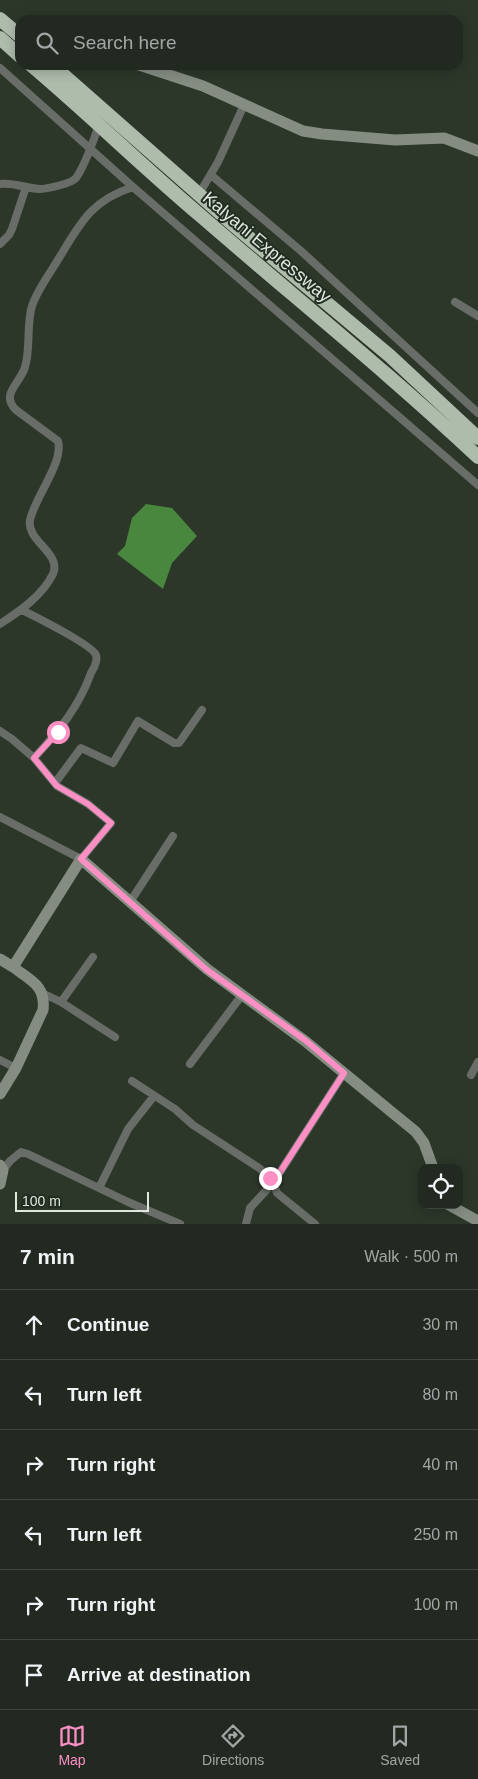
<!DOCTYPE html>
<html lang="en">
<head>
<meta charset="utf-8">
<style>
  :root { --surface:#212920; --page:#293129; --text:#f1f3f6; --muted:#a2a6a5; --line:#3e453e; --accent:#fc8fc3 }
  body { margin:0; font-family:Arial,sans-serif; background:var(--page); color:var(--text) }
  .controls { position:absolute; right:15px; bottom:15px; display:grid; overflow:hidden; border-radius:10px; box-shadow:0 2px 12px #0003 }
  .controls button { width:45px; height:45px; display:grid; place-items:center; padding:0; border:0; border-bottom:1px solid var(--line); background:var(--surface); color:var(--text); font:25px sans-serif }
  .scale { position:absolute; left:15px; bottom:12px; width:134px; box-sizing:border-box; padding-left:5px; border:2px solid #e0e7de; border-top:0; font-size:14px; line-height:18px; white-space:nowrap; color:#e0e7de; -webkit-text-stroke:4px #222d21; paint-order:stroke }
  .stop { position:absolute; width:15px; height:15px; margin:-11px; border:4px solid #fc8fc3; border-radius:50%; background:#fff }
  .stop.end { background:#fc8fc3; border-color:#fff; box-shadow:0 1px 5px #0008 }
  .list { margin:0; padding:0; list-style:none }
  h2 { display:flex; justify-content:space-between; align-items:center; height:65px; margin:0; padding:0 20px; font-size:21px }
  h2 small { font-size:16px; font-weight:400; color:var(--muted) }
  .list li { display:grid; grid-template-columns:32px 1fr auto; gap:15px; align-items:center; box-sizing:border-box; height:70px; padding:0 20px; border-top:1px solid var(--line) }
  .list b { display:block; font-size:19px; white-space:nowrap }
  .list em { font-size:16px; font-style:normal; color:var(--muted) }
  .icon { flex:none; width:28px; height:28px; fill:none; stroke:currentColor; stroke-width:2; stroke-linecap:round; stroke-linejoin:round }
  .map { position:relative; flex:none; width:478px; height:1224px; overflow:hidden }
  .search { position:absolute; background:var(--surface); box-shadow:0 2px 12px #0003; left:15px; right:15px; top:15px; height:55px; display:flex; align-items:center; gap:12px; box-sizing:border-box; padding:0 18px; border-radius:15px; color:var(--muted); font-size:19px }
  .sheet { height:485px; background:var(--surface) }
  nav { display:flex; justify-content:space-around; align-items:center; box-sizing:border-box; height:70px; border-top:1px solid var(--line); background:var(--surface); font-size:14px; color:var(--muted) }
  nav a { display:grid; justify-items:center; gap:2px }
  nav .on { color:var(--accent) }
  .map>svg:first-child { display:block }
</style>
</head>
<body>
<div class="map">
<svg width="478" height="1224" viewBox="0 0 478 1224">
  <rect width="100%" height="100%" fill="#2c372a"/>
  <!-- water -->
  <path fill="#49863e" d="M 146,504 L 172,508 L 197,536 L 172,563 L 163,589 L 117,554 L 125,546 L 132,518 Z"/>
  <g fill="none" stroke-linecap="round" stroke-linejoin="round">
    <!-- street -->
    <path stroke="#686d67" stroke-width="8" d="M 0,68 L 133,187 L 478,485
      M 211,175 L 301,251 L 478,413
      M 0,184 C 13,182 25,188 39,189 C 46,189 71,184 76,178 C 86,164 93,141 99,125
      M 199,194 L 218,162 L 244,105
      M 0,244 L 9,235 L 12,229 L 26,187
      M 455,302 L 478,316
      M 22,610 C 34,616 92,645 96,655 C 98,661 94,668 91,673 C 79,707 58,732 34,758
      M 0,624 C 20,611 42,596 53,574 C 62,553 26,541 30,520 C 35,497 64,462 58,441 L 16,410 C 0,394 20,384 25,367 C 31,347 26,326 32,306 C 37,291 48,276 56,263 C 79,226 89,201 133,187
      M 0,731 L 12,739 L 34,758 L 57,786 L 88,804 L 111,823 L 81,859 L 0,817
      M 55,783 L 81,748 L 113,763 L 138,721 L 174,743 L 179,743 L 202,710
      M 130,902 L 173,836
      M 42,993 L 61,1002 L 115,1037
      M 61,1002 L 93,957
      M 0,1060 L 16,1068
      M 190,1064 L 242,995
      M 471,1075 L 478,1062
      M 132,1081 L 175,1109 L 193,1125 L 259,1168 L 271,1178 L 277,1193 L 315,1224
      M 3,1170 L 10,1161 L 21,1152 L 28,1154 L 128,1202 L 180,1224
      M 99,1188 L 128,1129 L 154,1096
      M 246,1224 L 250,1208 L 273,1183 L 344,1073"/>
    <!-- secondary -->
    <path stroke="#858d83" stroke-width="11" d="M 139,65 L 203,86 L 303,131 L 322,134 L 395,140 L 444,138 L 478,151
      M 0,959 L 13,967 L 81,859 L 207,969 L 305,1041 L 416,1132 L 424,1143 L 433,1168
      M 0,1094 L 16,1068 L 43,1010 C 46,985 30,980 13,967
      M 0,1165 L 3,1170 L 0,1184
      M 449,1205 L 478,1221"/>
    <!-- highway -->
    <path stroke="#aebcac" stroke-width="14" d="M 0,19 L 20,36
      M 0,38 L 20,56
      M 31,65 C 89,114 143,167 201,216 C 293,296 389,373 478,457
      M 52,65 L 236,227 L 390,356 L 478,438"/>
  </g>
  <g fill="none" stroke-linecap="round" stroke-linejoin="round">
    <!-- route -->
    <path stroke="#fc8fc3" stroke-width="6" d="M 58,732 L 34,758 L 57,786 L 88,804 L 111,823 L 81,859 L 207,970 L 305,1040 L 344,1073 L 273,1183 L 270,1178"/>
  </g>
  <g text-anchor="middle" stroke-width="4" stroke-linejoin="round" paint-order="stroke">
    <!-- street labels -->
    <g font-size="18" fill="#e0e7de" stroke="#222d21">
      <text transform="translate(267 247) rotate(40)" y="6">Kalyani Expressway</text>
    </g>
  </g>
</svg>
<div class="controls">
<button><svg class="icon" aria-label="locate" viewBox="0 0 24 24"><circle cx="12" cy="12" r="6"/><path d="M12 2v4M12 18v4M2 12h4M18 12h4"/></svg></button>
</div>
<div class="scale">100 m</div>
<div class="stop" style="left:58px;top:732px"></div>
<div class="stop end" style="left:270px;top:1178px"></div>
<div class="search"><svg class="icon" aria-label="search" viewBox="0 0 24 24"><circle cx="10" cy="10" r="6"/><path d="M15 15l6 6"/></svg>Search here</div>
</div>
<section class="sheet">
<h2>7 min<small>Walk · 500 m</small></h2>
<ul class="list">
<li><svg class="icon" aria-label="ahead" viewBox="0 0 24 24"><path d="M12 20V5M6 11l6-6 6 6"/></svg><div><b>Continue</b></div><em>30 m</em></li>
<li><svg class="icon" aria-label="left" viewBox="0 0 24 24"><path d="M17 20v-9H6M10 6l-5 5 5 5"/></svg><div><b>Turn left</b></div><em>80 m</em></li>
<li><svg class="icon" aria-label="right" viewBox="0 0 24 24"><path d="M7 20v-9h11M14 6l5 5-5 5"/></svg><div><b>Turn right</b></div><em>40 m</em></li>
<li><svg class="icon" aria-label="left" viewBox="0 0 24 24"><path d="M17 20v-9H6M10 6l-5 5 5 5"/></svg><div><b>Turn left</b></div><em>250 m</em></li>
<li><svg class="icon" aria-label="right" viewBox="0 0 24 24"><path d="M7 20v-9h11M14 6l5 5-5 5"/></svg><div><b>Turn right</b></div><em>100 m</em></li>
<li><svg class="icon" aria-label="arrive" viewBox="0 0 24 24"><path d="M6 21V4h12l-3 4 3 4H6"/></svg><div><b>Arrive at destination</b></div></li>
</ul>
</section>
<nav>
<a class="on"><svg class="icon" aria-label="map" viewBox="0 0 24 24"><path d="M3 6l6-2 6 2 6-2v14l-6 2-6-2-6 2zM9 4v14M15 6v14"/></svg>Map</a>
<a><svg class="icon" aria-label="directions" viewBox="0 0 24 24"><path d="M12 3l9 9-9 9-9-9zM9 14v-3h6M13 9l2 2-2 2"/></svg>Directions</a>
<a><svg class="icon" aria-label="saved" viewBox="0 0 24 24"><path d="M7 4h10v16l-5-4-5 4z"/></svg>Saved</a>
</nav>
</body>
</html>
